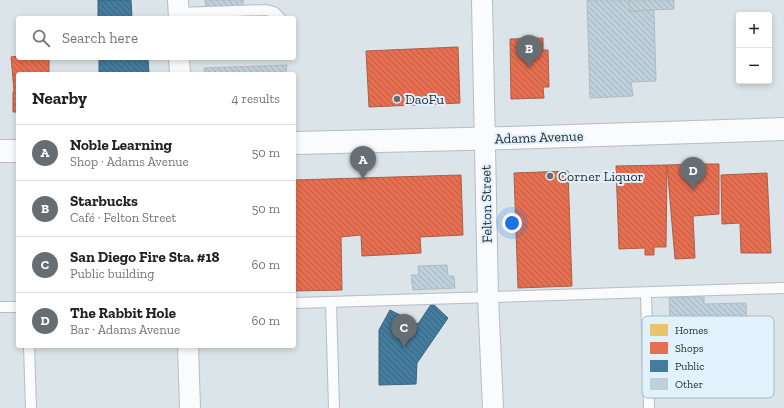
<!DOCTYPE html>
<html lang="en">
<head>
<meta charset="utf-8">
<style>
  :root { --surface:#fff; --page:#f6f6f6; --text:#222; --muted:#767676; --line:#e0e0e0; --accent:#676e73 }
  body { margin:0; font-family:"Zilla Slab",serif; background:var(--page); color:var(--text) }
  .controls { position:absolute; right:12px; top:12px; display:grid; overflow:hidden; border-radius:4px; box-shadow:0 2px 6px #0003 }
  .controls button { width:36px; height:36px; display:grid; place-items:center; padding:0; border:0; border-bottom:1px solid var(--line); background:var(--surface); color:var(--text); font:20px sans-serif }
  .you { position:absolute; left:512px; top:223px; width:14px; height:14px; margin:-10px; border:3px solid #fff; border-radius:50%; background:#1a73e8; box-shadow:0 0 0 6px #1a73e833 }
  .badge { display:grid; place-items:center; width:26px; height:26px; border-radius:50%; background:var(--accent); color:#fff; font-size:13px; font-weight:700 }
  .pin { position:absolute; translate:-50% -33px; filter:drop-shadow(0 1px 2px #0008) }
  .pin::after { content:''; position:absolute; top:21px; width:14px; height:12px; background:inherit; clip-path:polygon(0 0,100% 0,50% 100%) }
  .list { margin:0; padding:0; list-style:none }
  h2 { display:flex; justify-content:space-between; align-items:center; height:52px; margin:0; padding:0 16px; font-size:17px }
  h2 small { font-size:13px; font-weight:400; color:var(--muted) }
  .list li { display:grid; grid-template-columns:26px 1fr auto; gap:12px; align-items:center; box-sizing:border-box; height:56px; padding:0 16px; border-top:1px solid var(--line) }
  .list b { display:block; font-size:15px; white-space:nowrap }
  .list p { margin:0; font-size:13px; white-space:nowrap; color:var(--muted) }
  .list em { font-size:13px; font-style:normal; color:var(--muted) }
  .icon { flex:none; width:22px; height:22px; fill:none; stroke:currentColor; stroke-width:2; stroke-linecap:round; stroke-linejoin:round }
  .map { position:relative; flex:none; width:784px; height:408px; overflow:hidden }
  .search { position:absolute; background:var(--surface); box-shadow:0 2px 6px #0003; left:16px; top:16px; width:280px; height:44px; display:flex; align-items:center; gap:10px; box-sizing:border-box; padding:0 14px; border-radius:4px; color:var(--muted); font-size:15px }
  .panel { position:absolute; background:var(--surface); box-shadow:0 2px 6px #0003; left:16px; top:72px; width:280px; height:276px; border-radius:4px }
  .map>svg:first-child { display:block }
</style>
</head>
<body>
<div class="map">
<svg width="784" height="408" viewBox="0 0 784 408">
  <defs>
    <pattern id="shops-back-hatch" width="6" height="6" patternUnits="userSpaceOnUse"><rect width="6" height="6" fill="#e76f51"/><path d="M-1 5l2 2M0 0l6 6M5-1l2 2" fill="none" stroke="#bb5c44"/></pattern>
    <pattern id="public-back-hatch" width="6" height="6" patternUnits="userSpaceOnUse"><rect width="6" height="6" fill="#457b9d"/><path d="M-1 5l2 2M0 0l6 6M5-1l2 2" fill="none" stroke="#3a6581"/></pattern>
    <pattern id="building-back-hatch" width="6" height="6" patternUnits="userSpaceOnUse"><rect width="6" height="6" fill="#bed0db"/><path d="M-1 5l2 2M0 0l6 6M5-1l2 2" fill="none" stroke="#a3b3bc"/></pattern>
  </defs>
  <rect width="100%" height="100%" fill="#dbe4e9"/>
  <!-- shops -->
  <path fill="url(#shops-back-hatch)" stroke="#ae5c48" d="M 543,38 L 543,50 L 548,50 L 549,87 L 543,87 L 544,98 L 511,99 L 510,39 Z
    M 458,47 L 460,103 L 369,107 L 366,51 Z
    M 18,56 L 18,58 L 49,58 L 49,74 L 18,74 L 18,112 L 13,112 L 13,93 L 14,90 L 11,57 Z
    M 697,164 L 719,164 L 719,214 L 693,216 L 695,258 L 675,259 L 667,165 Z
    M 667,165 L 666,247 L 654,247 L 654,255 L 645,255 L 645,248 L 619,249 L 616,166 Z
    M 568,171 L 572,286 L 518,288 L 514,173 Z
    M 767,173 L 771,253 L 741,253 L 740,223 L 722,224 L 721,175 Z
    M 461,175 L 463,235 L 420,237 L 421,253 L 362,256 L 361,235 L 341,237 L 342,290 L 294,291 L 294,180 Z"/>
  <!-- public -->
  <path fill="url(#public-back-hatch)" stroke="#3d647d" d="M 98,0 L 131,0 L 132,18 L 98,18 Z
    M 99,58 L 148,58 L 149,74 L 99,74 Z
    M 432,303 L 448,318 L 417,363 L 416,384 L 379,385 L 379,330 L 390,310 L 418,324 Z"/>
  <!-- building -->
  <path fill="url(#building-back-hatch)" stroke="#b4bbbf" d="M 205,0 L 243,0 L 243,10 L 206,11 Z
    M 587,0 L 629,0 L 630,11 L 654,10 L 656,81 L 631,82 L 633,96 L 590,98 Z
    M 629,0 L 674,0 L 674,9 L 630,11 Z
    M 287,65 L 286,74 L 205,74 L 204,68 Z
    M 447,265 L 448,276 L 454,276 L 455,288 L 413,290 L 411,275 L 419,275 L 418,266 Z
    M 669,297 L 704,297 L 704,304 L 746,303 L 747,335 L 671,337 Z"/>
  <g fill="none" stroke-linecap="round" stroke-linejoin="round">
    <!-- service casing -->
    <g stroke="#b6bdc1" stroke-width="12">
      <path id="service" d="M 178,13 L 266,10 L 274,12 L 280,18
        M 646,293 L 649,408
        M 294,303 L 784,288
        M 331,303 L 334,408
        M 0,307 L 18,307
        M 29,346 L 31,408"/>
    </g>
    <!-- minor casing -->
    <g stroke="#b6bdc1" stroke-width="22">
      <path id="minor" d="M 178,0 L 179,18
        M 482,0 L 488,297 L 493,408
        M 179,58 L 180,74
        M 188,346 L 190,408"/>
    </g>
    <!-- secondary casing -->
    <g stroke="#b6bdc1" stroke-width="24">
      <path id="secondary" d="M 294,143 L 508,138 L 784,129
        M 0,151 L 18,151"/>
    </g>
    <!-- service -->
    <use href="#service" stroke="#fafbfc" stroke-width="10"/>
    <!-- minor -->
    <use href="#minor" stroke="#fafbfc" stroke-width="20"/>
    <!-- secondary -->
    <use href="#secondary" stroke="#fafbfc" stroke-width="22"/>
  </g>
  <!-- markers -->
  <g fill="#676e73" stroke="#e2f2fd" stroke-width="1.5">
    <circle cx="397" cy="99" r="4"/>
    <circle cx="550" cy="176" r="4"/>
  </g>
  <g text-anchor="middle" stroke-width="4" stroke-linejoin="round" paint-order="stroke">
    <!-- poi labels -->
    <g font-size="14" fill="#292f33" stroke="#e2f2fd" text-anchor="start">
      <text x="405" y="104">DaoFu</text>
      <text x="558" y="181">Corner Liquor</text>
    </g>
    <!-- street labels -->
    <g font-size="14" fill="#292f33" stroke="#e2f2fd">
      <text transform="translate(539 137) rotate(-2)" y="5">Adams Avenue</text>
      <text transform="translate(486 204) rotate(-91)" y="5">Felton Street</text>
    </g>
  </g>
  <!-- legend -->
  <rect x="642" y="316" width="132" height="82" rx="6" fill="#e2f2fd" stroke="#aab8c0" stroke-width="1"/>
  <rect x="650" y="324" width="18" height="12" fill="#e9c46a"/>
  <rect x="650" y="342" width="18" height="12" fill="#e76f51"/>
  <rect x="650" y="360" width="18" height="12" fill="#457b9d"/>
  <rect x="650" y="378" width="18" height="12" fill="#bed0db"/>
  <g font-size="11" fill="#292f33">
    <text x="675" y="334">Homes</text>
    <text x="675" y="352">Shops</text>
    <text x="675" y="370">Public</text>
    <text x="675" y="388">Other</text>
  </g>
</svg>
<div class="controls">
<button>+</button>
<button>−</button>
</div>
<div class="you"></div>
<div class="pin badge" style="left:363px;top:179px">A</div>
<div class="pin badge" style="left:529px;top:68px">B</div>
<div class="pin badge" style="left:404px;top:347px">C</div>
<div class="pin badge" style="left:693px;top:190px">D</div>
<div class="search"><svg class="icon" aria-label="search" viewBox="0 0 24 24"><circle cx="10" cy="10" r="6"/><path d="M15 15l6 6"/></svg>Search here</div>
<section class="panel">
<h2>Nearby<small>4 results</small></h2>
<ul class="list">
<li><span class="badge">A</span><div><b>Noble Learning</b><p>Shop · Adams Avenue</p></div><em>50 m</em></li>
<li><span class="badge">B</span><div><b>Starbucks</b><p>Café · Felton Street</p></div><em>50 m</em></li>
<li><span class="badge">C</span><div><b>San Diego Fire Sta. #18</b><p>Public building</p></div><em>60 m</em></li>
<li><span class="badge">D</span><div><b>The Rabbit Hole</b><p>Bar · Adams Avenue</p></div><em>60 m</em></li>
</ul>
</section>
</div>
</body>
</html>
